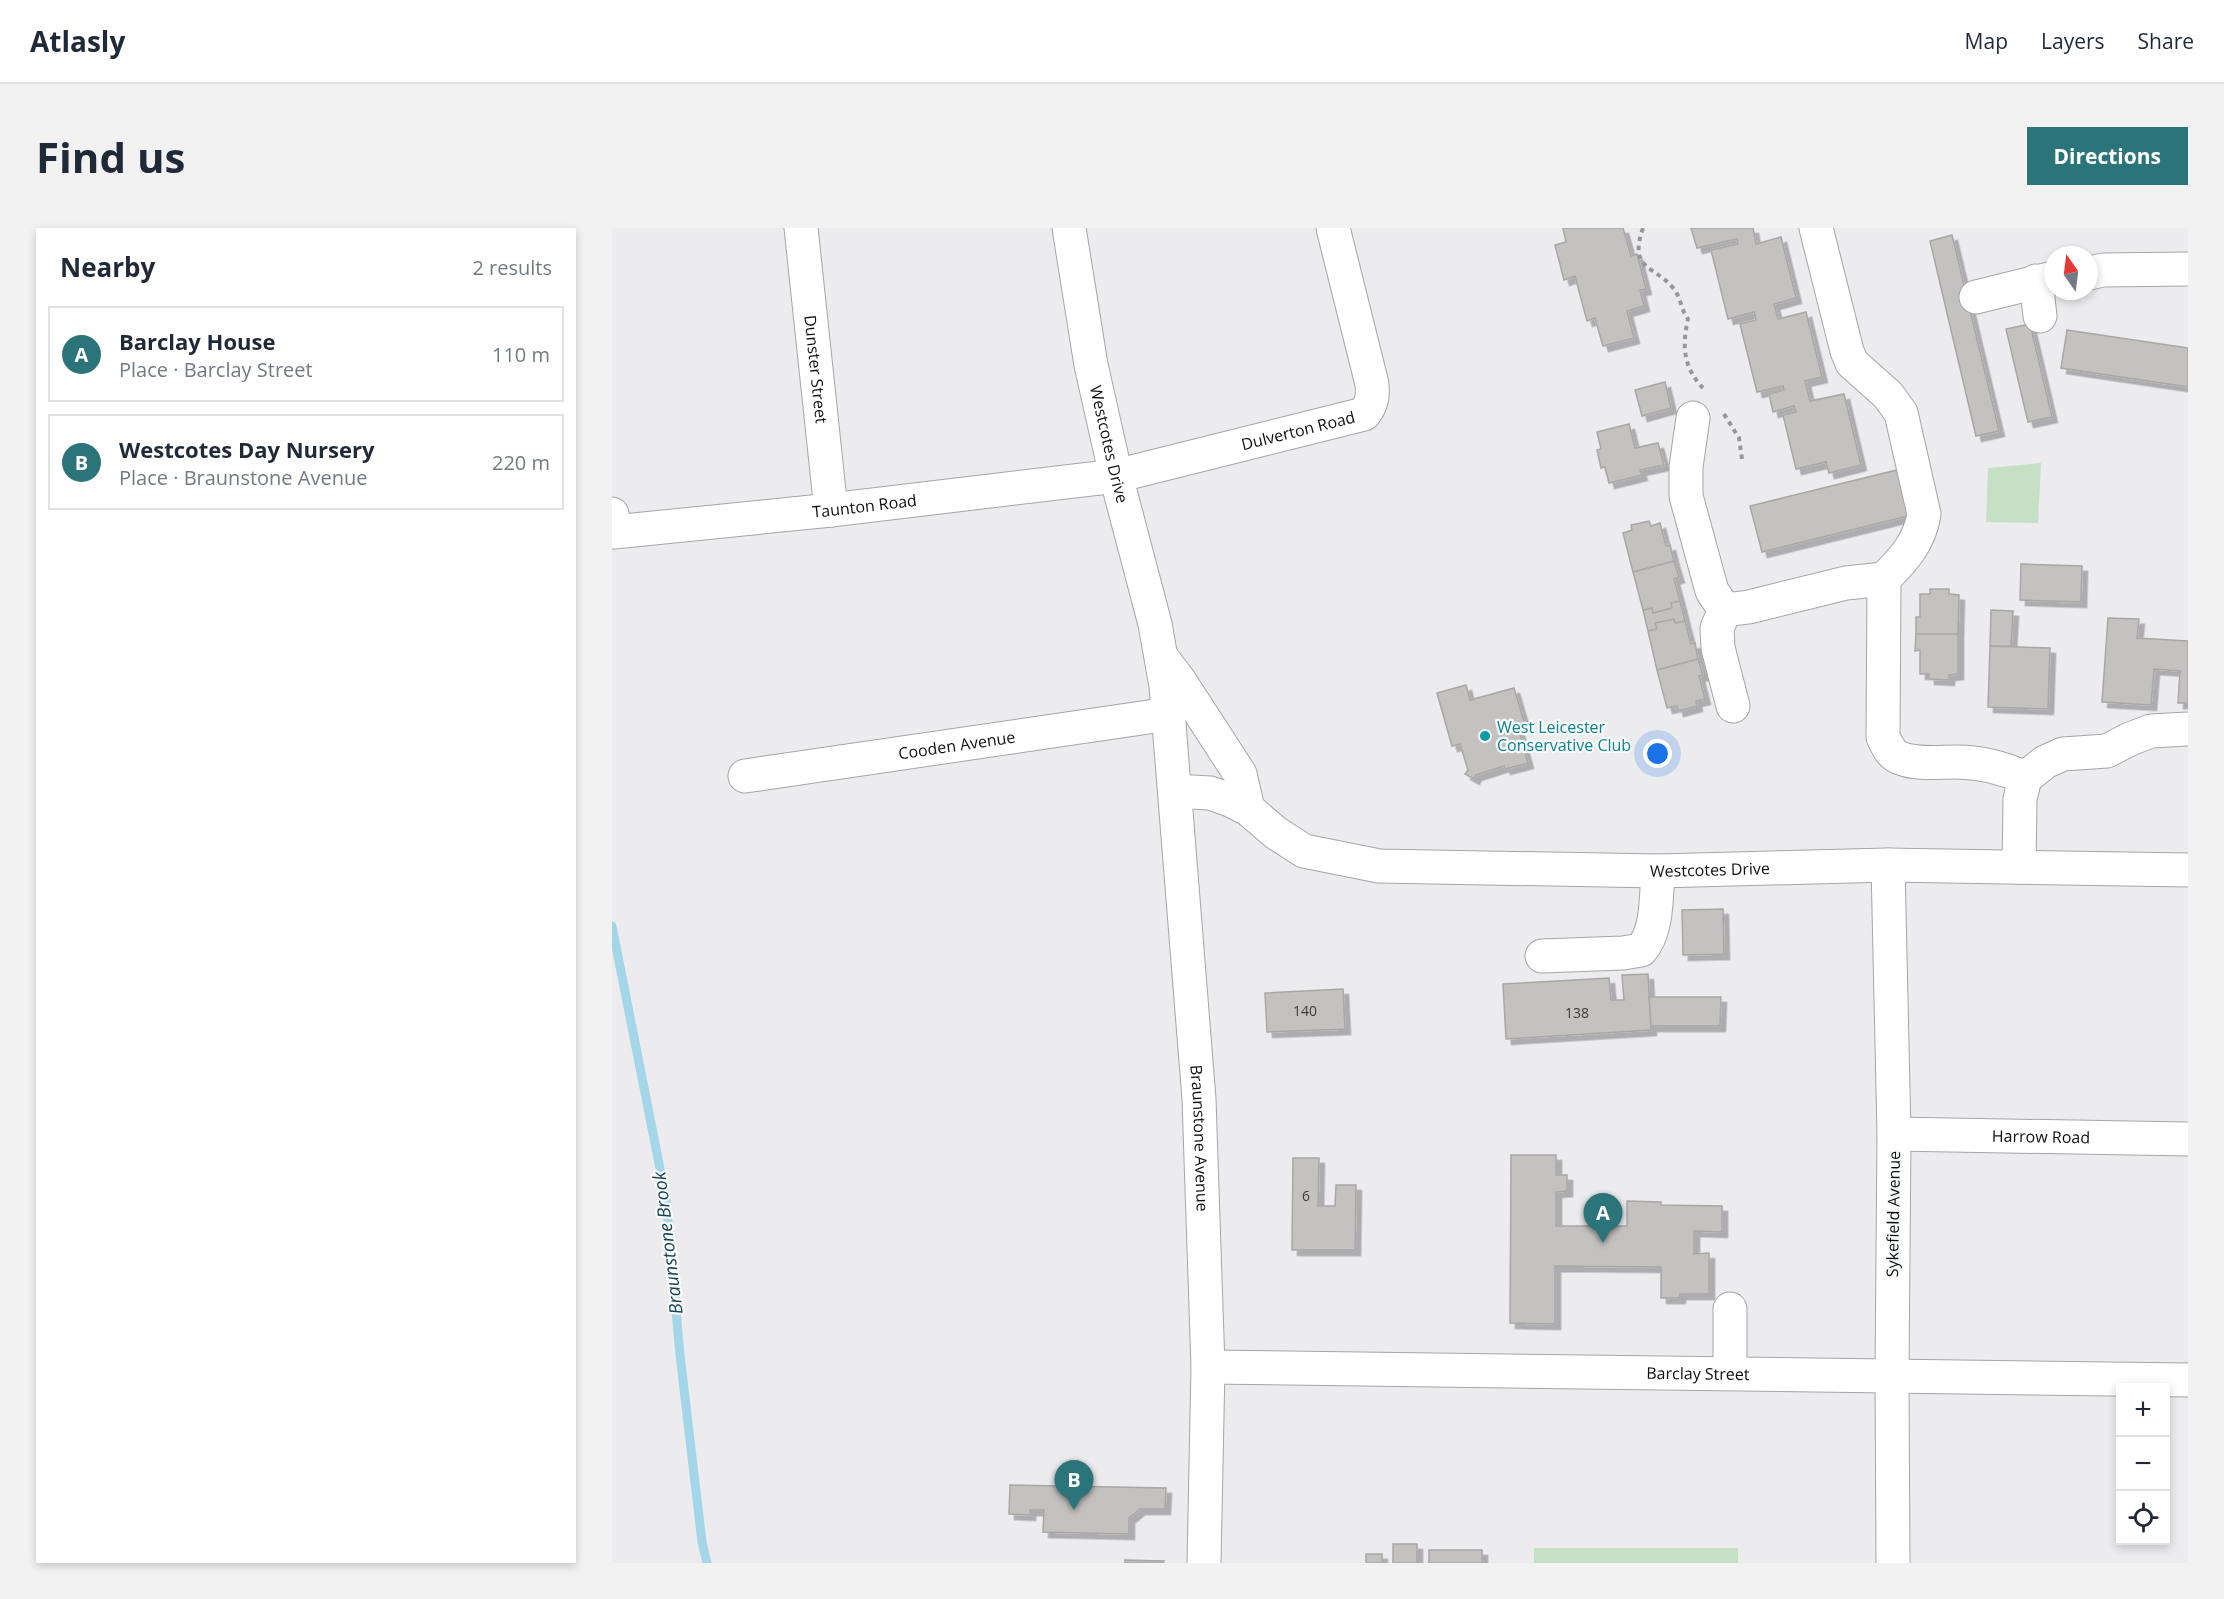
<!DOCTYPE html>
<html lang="en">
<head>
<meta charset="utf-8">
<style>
  :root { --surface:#fff; --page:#f2f2f3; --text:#1f2937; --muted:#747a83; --line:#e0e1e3; --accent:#2a747a }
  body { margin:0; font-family:"Open Sans",sans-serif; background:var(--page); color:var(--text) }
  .controls { position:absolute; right:18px; bottom:18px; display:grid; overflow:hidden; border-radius:0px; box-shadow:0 3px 9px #0003 }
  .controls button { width:54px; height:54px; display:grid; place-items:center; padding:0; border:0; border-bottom:2px solid var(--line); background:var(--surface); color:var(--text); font:30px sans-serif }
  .compass { position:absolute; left:1432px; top:18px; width:54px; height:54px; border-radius:50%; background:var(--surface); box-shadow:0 3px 9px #0003; rotate:346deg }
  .you { position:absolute; left:1046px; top:526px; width:21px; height:21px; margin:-15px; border:4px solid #fff; border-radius:50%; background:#1a73e8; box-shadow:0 0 0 9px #1a73e833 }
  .badge { display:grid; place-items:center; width:39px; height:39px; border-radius:50%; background:var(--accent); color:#fff; font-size:20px; font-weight:700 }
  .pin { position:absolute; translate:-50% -50px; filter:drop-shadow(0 2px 3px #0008) }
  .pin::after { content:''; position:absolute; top:32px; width:21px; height:18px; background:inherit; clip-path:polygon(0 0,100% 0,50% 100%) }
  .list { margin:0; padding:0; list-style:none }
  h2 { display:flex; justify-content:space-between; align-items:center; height:78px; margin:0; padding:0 24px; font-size:26px }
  h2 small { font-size:20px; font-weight:400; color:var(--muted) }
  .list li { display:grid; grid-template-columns:39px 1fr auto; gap:18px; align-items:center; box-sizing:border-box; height:96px; margin:0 12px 12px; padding:0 12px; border:2px solid var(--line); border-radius:0px }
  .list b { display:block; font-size:22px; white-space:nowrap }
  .list p { margin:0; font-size:20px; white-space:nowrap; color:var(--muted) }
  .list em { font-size:20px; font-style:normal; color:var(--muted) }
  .icon { flex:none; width:33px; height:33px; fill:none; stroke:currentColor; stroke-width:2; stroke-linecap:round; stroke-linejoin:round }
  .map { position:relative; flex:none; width:1576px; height:1335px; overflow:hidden; border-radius:0px }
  header { display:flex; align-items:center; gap:36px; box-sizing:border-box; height:84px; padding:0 30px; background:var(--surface); border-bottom:2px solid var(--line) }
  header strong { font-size:28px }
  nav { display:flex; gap:33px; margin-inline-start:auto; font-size:21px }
  .intro { display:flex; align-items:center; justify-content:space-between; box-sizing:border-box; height:144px; padding:0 36px }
  h1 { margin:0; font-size:42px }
  .button { padding:15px 27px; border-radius:0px; background:var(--accent); color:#fff; font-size:21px; font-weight:700 }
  main { display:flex; gap:36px; padding:0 36px }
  aside { flex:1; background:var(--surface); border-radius:0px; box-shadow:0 3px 9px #0003 }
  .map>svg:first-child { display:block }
</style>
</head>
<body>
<header>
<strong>Atlasly</strong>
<nav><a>Map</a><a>Layers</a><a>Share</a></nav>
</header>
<div class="intro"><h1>Find us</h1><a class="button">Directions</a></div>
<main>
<aside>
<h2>Nearby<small>2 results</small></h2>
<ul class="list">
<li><span class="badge">A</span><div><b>Barclay House</b><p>Place · Barclay Street</p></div><em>110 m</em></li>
<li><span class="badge">B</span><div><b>Westcotes Day Nursery</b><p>Place · Braunstone Avenue</p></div><em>220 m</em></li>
</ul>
</aside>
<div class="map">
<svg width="1576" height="1335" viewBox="0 0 1576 1335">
  <defs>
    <filter id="shadow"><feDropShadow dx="5.5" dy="5.5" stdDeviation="0" flood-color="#0004"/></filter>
  </defs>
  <rect width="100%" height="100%" fill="#ececee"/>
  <!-- green -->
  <path fill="#c5e0c5" d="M 1429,235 L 1426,295 L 1374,294 L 1376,240 Z
    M 922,1320 L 1126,1320 L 1126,1335 L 922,1335 Z"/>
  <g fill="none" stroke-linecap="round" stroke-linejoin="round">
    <!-- stream -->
    <path stroke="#a2d6e8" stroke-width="9" d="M 0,698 L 54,971 L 68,1127 L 90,1314 L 95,1335"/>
  </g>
  <!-- building -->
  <path fill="#c3c2c0" stroke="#a9a7a6" stroke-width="1.5" filter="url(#shadow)" d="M 951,0 L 1011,0 L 1019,28 L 1025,26 L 1034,61 L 1028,62 L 1032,78 L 1015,83 L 1022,110 L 991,118 L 983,90 L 975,93 L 963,48 L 952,52 L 943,17 L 954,14 Z
    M 1079,0 L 1141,0 L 1144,16 L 1169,9 L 1184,70 L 1162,76 L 1166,91 L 1194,84 L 1210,149 L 1193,153 L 1198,173 L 1232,166 L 1249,237 L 1217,245 L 1214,234 L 1184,241 L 1171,187 L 1184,184 L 1182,178 L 1161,184 L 1157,166 L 1172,162 L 1171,158 L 1145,164 L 1128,96 L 1144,92 L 1142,84 L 1116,91 L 1099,22 L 1126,16 L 1125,11 L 1085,20 Z
    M 1340,7 L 1387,203 L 1364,208 L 1318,13 Z
    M 1418,96 L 1440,189 L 1416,194 L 1394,101 Z
    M 1455,102 L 1576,120 L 1576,159 L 1449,140 Z
    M 1053,154 L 1059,180 L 1030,188 L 1023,162 Z
    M 1017,196 L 1023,220 L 1046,215 L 1052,237 L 1028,242 L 1030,247 L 997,255 L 993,239 L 989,240 L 985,222 L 989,221 L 985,204 Z
    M 1293,240 L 1304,286 L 1150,324 L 1138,278 Z
    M 1037,293 L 1039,298 L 1048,295 L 1054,318 L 1058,317 L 1062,333 L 1021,344 L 1011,305 L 1020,302 L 1019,297 Z
    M 1062,333 L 1067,349 L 1062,351 L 1068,373 L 1059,375 L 1060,380 L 1041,385 L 1040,380 L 1031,382 L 1021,344 Z
    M 1409,336 L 1470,338 L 1469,374 L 1408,372 Z
    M 1318,361 L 1337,361 L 1337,366 L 1347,367 L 1346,406 L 1304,406 L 1304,389 L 1308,389 L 1308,366 L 1318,366 Z
    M 1068,373 L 1073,393 L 1063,395 L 1062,391 L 1043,395 L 1045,401 L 1036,403 L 1031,382 L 1040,380 L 1041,385 L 1060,380 L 1059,375 Z
    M 1379,382 L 1401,383 L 1399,418 L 1378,418 Z
    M 1496,390 L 1527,391 L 1525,410 L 1576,413 L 1576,475 L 1566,475 L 1568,443 L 1542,441 L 1539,477 L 1490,474 Z
    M 1062,391 L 1063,395 L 1073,393 L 1079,416 L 1083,415 L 1086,431 L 1045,442 L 1036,403 L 1045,401 L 1043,395 Z
    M 1304,406 L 1346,406 L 1346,446 L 1337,447 L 1337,452 L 1317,451 L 1317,446 L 1308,446 L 1308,422 L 1303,423 Z
    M 1378,418 L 1438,420 L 1436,481 L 1376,479 Z
    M 1086,431 L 1091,447 L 1087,448 L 1093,471 L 1084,473 L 1085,478 L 1066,483 L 1065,478 L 1055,480 L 1045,442 Z
    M 854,457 L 858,472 L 902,460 L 913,497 L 906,499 L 916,535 L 893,541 L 892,538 L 864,547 L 862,551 L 853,546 L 856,542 L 848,516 L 840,518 L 825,465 Z
    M 1111,681 L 1112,726 L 1071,727 L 1070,682 Z
    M 1036,746 L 1039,802 L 894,811 L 891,756 L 997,750 L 999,772 L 1012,772 L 1010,747 Z
    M 731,761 L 733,801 L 655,804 L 653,765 Z
    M 1037,769 L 1109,769 L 1108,798 L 1039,798 Z
    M 899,927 L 944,927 L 944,947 L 955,947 L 955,963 L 944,964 L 944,998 L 1015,998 L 1015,973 L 1049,974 L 1049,977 L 1110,978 L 1110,1004 L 1082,1003 L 1082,1026 L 1097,1025 L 1097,1066 L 1068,1066 L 1068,1070 L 1049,1070 L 1049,1039 L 943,1038 L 943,1096 L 898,1095 Z
    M 681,930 L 707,930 L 706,978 L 723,978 L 724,957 L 744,957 L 743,1022 L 680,1022 Z
    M 398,1257 L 554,1260 L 553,1281 L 528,1281 L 517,1290 L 517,1306 L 431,1304 L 432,1282 L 418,1282 L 418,1287 L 397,1286 Z
    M 781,1316 L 805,1316 L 805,1335 L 781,1335 Z
    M 817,1322 L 870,1322 L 870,1335 L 817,1335 Z
    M 754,1326 L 770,1326 L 770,1335 L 754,1335 Z
    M 513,1332 L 552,1333 L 551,1335 L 513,1335 Z"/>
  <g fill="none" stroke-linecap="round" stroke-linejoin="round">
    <!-- minor casing -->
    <g stroke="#a4a5a7" stroke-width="35">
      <g id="minor">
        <path id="s1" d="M 189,0 L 219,282"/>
        <path id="s2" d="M 457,0 L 479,137 L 504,248 L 543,396 L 554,458 L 587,871 L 596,1139 L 592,1335"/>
        <path d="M 1204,0 L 1235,123 L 1240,135 L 1276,167 L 1289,185 L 1312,286 C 1308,314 1291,332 1272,351 L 1271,509 C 1275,517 1278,526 1288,530 C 1304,537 1327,534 1344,534 C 1368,534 1392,540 1413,550 L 1433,534 L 1451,526 L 1495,523 L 1518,511 L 1539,503 L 1576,501"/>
        <path d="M 1477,45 L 1491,42 L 1576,41"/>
        <path d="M 1424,53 L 1428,88"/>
        <path d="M 1364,69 L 1441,50"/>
        <path d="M 1081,190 L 1074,239 L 1074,268 L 1100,363 L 1113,382 L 1137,379 L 1234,355 L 1272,351"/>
        <path id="s3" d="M 0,286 L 2,304 L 219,282 L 504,248 L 752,186 C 760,176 761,169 760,156 L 721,0"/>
        <path d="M 1113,382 L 1105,400 L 1106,420 L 1121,478"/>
        <path d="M 551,431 L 567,452 L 628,546 L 636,581"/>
        <path id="s4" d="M 133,548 L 557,486"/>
        <path id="s5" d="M 563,565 L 580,564 L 598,565 L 618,572 L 636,581 L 664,605 L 692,623 L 767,638 L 1046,643 L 1276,637 L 1576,642"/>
        <path d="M 1276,637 L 1282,906 L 1280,1147 L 1281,1335"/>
        <path d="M 1407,639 L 1408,571 L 1413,550"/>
        <path d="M 930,728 L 1011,725 L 1029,722 C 1046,703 1044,668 1046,643"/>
        <path id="s6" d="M 1282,906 L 1576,911"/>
        <path id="s7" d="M 596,1139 L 1576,1152"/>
        <path d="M 1118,1145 L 1118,1081"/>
      </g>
    </g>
    <!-- path -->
    <path stroke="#979798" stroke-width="4" stroke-dasharray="4.5 4.5" stroke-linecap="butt" d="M 1031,0 C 1016,43 1043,37 1062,61 C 1069,70 1069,82 1076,91 C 1070,118 1071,139 1091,160
      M 1112,186 L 1127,210 L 1130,231"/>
    <!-- minor -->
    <use href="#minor" stroke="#fff" stroke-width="33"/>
  </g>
  <!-- markers -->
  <circle fill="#0f9aa8" stroke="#f9fafc" stroke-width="2" cx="873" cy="508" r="6"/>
  <g text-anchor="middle" stroke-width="4.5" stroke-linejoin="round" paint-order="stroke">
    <!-- number labels -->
    <g font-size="14" fill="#3b3c3b">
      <text x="693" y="788">140</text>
      <text x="965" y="790">138</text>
      <text x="694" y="973">6</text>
    </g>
    <!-- street labels -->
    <g font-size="16" fill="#0e0f0f" stroke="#f9fafc">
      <text dy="6" stroke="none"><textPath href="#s1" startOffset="142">Dunster Street</textPath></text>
      <text dy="6" stroke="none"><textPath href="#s3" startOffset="711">Dulverton Road</textPath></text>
      <text dy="6" stroke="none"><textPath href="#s2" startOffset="220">Westcotes Drive</textPath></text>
      <text dy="6" stroke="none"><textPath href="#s3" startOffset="270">Taunton Road</textPath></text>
      <text dy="6" stroke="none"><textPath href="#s4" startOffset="214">Cooden Avenue</textPath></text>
      <text dy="6" stroke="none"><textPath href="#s5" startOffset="554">Westcotes Drive</textPath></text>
      <text dy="6" stroke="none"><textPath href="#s6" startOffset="147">Harrow Road</textPath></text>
      <text dy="6" stroke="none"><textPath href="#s2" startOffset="922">Braunstone Avenue</textPath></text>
      <text transform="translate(1281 986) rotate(-89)" y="6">Sykefield Avenue</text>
      <text dy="6" stroke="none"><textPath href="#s7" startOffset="490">Barclay Street</textPath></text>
    </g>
    <!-- culture labels -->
    <g font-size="16" fill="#0d838f" stroke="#f9fafc" text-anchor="start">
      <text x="885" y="505">West Leicester<tspan x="885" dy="18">Conservative Club</tspan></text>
    </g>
    <!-- water labels -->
    <g font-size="18" font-style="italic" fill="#154350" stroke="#f9fafc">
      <text transform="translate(56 1015) rotate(-97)" y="6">Braunstone Brook</text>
    </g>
  </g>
</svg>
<div class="controls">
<button>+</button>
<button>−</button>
<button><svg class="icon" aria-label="locate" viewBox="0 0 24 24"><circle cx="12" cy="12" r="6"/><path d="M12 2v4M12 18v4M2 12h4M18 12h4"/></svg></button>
</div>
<svg class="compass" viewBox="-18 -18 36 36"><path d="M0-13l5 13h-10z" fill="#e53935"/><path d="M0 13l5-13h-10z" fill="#747a83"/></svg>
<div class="you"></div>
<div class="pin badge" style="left:991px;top:1015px">A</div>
<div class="pin badge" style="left:462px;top:1282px">B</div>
</div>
</main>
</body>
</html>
